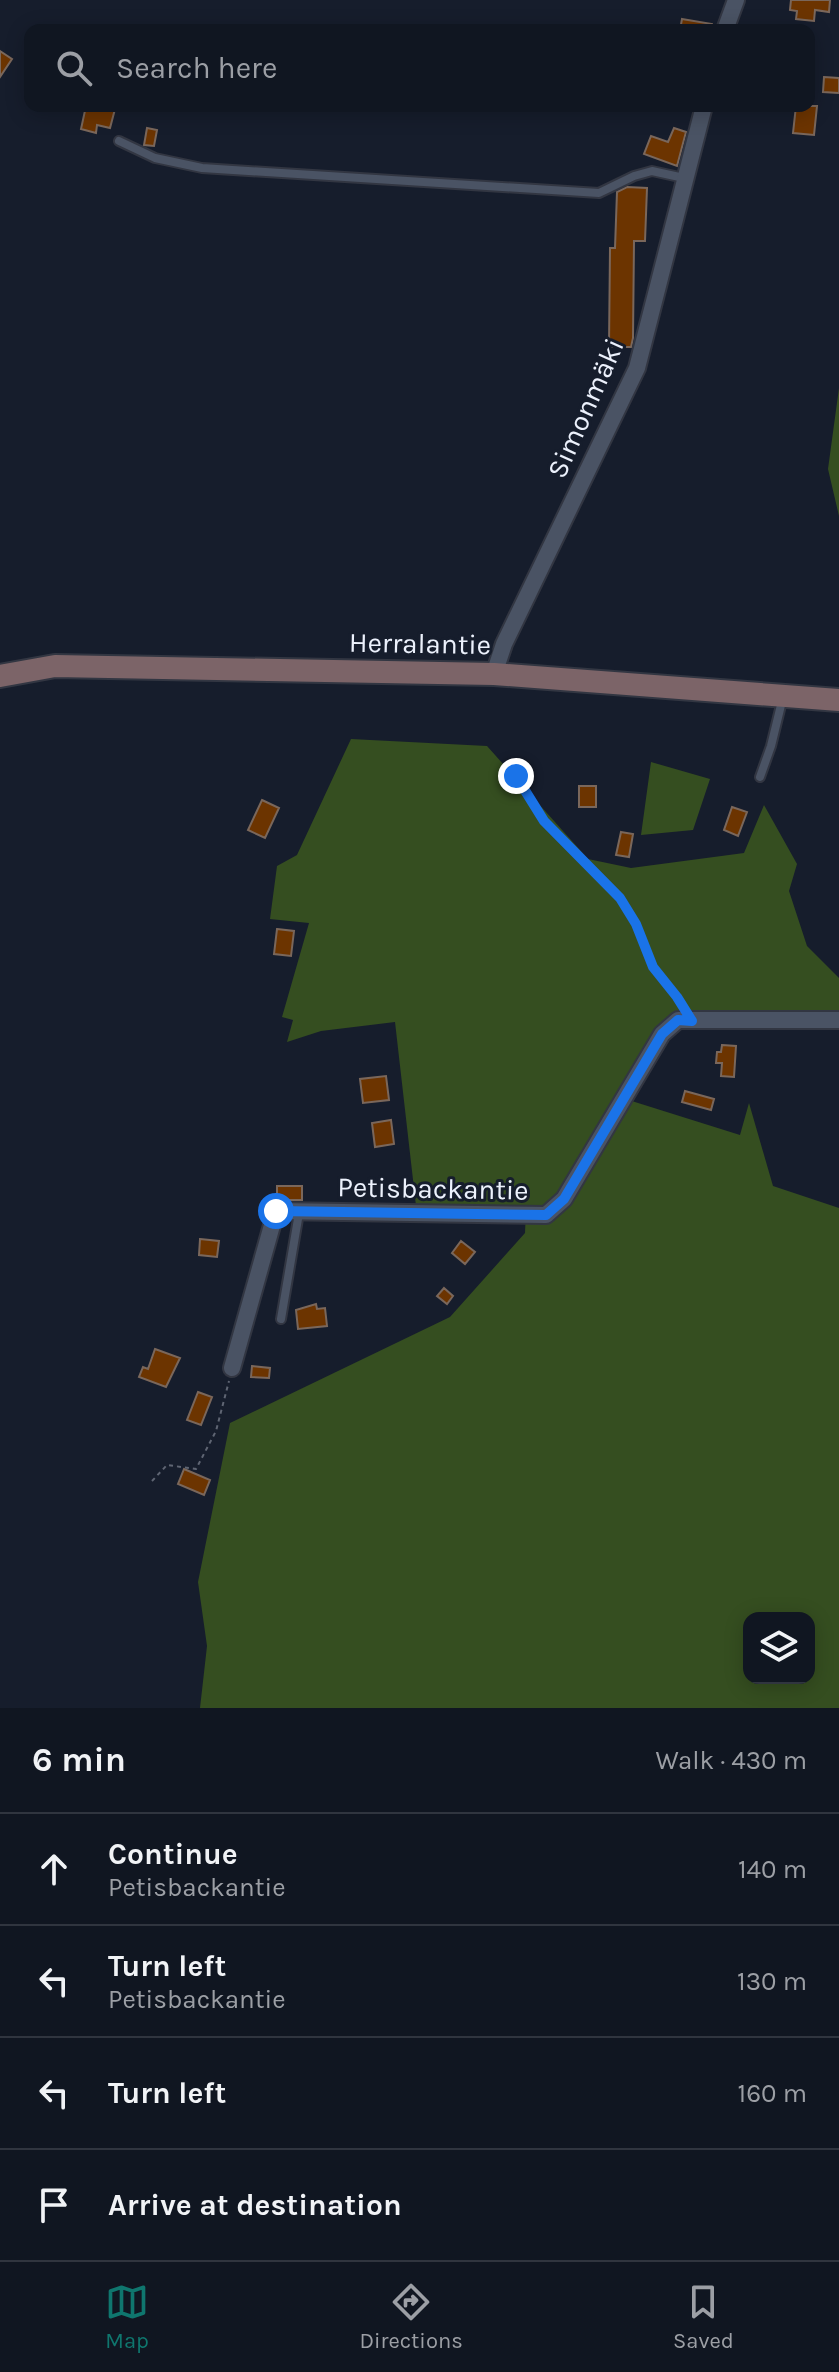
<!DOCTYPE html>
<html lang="en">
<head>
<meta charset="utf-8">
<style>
  :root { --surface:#101621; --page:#1e232e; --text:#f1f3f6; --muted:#9c9fa5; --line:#30353f; --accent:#0f766e }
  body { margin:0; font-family:Karla,sans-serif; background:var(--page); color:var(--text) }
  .controls { position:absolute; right:24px; bottom:24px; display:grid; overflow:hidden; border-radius:16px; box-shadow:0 4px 20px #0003 }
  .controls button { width:72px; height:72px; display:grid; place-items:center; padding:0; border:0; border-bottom:2px solid var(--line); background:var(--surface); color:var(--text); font:40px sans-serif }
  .stop { position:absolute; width:24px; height:24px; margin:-18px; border:6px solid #1a73e8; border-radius:50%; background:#fff }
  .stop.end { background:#1a73e8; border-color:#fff; box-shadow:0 2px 8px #0008 }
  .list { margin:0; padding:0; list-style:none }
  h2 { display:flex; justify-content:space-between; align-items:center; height:104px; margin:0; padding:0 32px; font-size:34px }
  h2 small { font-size:26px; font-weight:400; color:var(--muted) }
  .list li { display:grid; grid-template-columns:52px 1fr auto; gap:24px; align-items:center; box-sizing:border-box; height:112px; padding:0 32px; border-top:2px solid var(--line) }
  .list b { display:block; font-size:30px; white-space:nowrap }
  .list p { margin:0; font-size:26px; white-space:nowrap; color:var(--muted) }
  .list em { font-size:26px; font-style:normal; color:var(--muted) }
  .icon { flex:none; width:44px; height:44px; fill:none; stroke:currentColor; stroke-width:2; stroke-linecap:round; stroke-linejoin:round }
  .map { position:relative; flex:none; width:839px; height:1708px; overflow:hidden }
  .search { position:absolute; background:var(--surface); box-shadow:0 4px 20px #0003; left:24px; right:24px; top:24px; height:88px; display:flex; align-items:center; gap:20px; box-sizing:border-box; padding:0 28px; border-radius:16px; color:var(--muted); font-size:30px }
  .sheet { height:552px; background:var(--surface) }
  nav { display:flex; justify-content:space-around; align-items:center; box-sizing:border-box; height:112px; border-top:2px solid var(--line); background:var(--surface); font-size:22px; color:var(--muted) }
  nav a { display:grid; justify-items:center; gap:4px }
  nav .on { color:var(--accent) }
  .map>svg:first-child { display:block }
</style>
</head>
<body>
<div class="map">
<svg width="839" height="1708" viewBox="0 0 839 1708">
  <rect width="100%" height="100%" fill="#161d2c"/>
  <!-- green -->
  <path fill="#354e20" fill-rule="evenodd" d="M 839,388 L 839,516 L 828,469 Z
    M 351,739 L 487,746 L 588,859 L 631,868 L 744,853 L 764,805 L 797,864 L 789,891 L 807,946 L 839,978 L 839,1016 L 676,1017 L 619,1097 L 740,1135 L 749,1103 L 773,1186 L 839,1208 L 839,1708 L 200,1708 L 207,1646 L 198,1582 L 230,1423 L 450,1317 L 525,1233 L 526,1208 L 416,1206 L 395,1022 L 321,1031 L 287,1042 L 293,1020 L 282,1017 L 309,923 L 270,919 L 277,866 L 297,855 ZM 749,1618 L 809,1618 L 809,1678 L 749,1678 Z
    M 651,762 L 710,779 L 693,830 L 641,835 Z"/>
  <!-- building -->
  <path fill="#6c3400" stroke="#7a675b" stroke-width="2" d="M 791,0 L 830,0 L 829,12 L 815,10 L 814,21 L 796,19 L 797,11 L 790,10 Z
    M 682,19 L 712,24 L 712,30 L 680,30 Z
    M 0,51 L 12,59 L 0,77 Z
    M 824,77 L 839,78 L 839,93 L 823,92 Z
    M 86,106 L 112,106 L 115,109 L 110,128 L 97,125 L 96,133 L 81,129 Z
    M 796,106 L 817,106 L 814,135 L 793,133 Z
    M 147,128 L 157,130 L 154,146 L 144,145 Z
    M 674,128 L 686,132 L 677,166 L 644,154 L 651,136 L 668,142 Z
    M 627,187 L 647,188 L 645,241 L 634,241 L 633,338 L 631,347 L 609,347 L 610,248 L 615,248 L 617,192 Z
    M 579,786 L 596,786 L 596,807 L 579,807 Z
    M 262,800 L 279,808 L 265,838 L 248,830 Z
    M 732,807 L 747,812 L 738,836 L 724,830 Z
    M 621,832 L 633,834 L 629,857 L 616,855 Z
    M 277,929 L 294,931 L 291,956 L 274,954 Z
    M 722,1045 L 736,1046 L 734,1077 L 721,1076 L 722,1063 L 716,1063 L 717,1052 L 721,1052 Z
    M 386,1076 L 389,1100 L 363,1103 L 360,1079 Z
    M 685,1091 L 714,1099 L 711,1110 L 682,1102 Z
    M 391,1120 L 394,1144 L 375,1147 L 372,1123 Z
    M 277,1186 L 302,1186 L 302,1200 L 277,1200 Z
    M 200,1239 L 219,1241 L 217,1257 L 199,1255 Z
    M 461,1241 L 475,1252 L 465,1264 L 452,1253 Z
    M 444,1288 L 453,1296 L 447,1304 L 437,1296 Z
    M 316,1304 L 317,1309 L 325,1308 L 327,1326 L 298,1329 L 296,1310 Z
    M 155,1349 L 180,1358 L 166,1387 L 139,1377 L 143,1367 L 148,1369 Z
    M 252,1366 L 270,1368 L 269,1378 L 251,1377 Z
    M 198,1392 L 212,1397 L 201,1425 L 187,1420 Z
    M 184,1469 L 210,1480 L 204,1495 L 178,1484 Z"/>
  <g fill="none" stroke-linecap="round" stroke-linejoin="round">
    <!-- lane casing -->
    <g stroke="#323642" stroke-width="12">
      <path id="lane" d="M 119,141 L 155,158 L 202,168 L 599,193 L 634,176 L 652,171 L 684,178
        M 760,777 L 771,746 L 783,697
        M 281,1319 L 299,1213"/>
    </g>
    <!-- street casing -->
    <g stroke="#323642" stroke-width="20">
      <path id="street" d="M 725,30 L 736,0
        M 494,674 L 504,644 L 637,368 L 704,106
        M 232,1368 L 276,1211 L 546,1215 L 564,1199 L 662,1034 L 678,1020 L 839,1020"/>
    </g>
    <!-- secondary casing -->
    <g stroke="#323642" stroke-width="26">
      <path id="secondary" d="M 0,676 L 55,666 L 494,674 L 839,700"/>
    </g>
    <!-- path -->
    <path stroke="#5f6573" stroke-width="2" stroke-dasharray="4 4" stroke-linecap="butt" d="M 516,776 L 544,821 L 620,898 L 636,924 L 653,967 L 683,1006
      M 152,1481 L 167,1465 L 196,1469 L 216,1431 L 229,1381"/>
    <!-- lane -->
    <use href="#lane" stroke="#4a5364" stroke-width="8"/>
    <!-- street -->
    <use href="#street" stroke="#4a5364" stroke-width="16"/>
    <!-- secondary -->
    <use href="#secondary" stroke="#7c6468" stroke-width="22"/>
  </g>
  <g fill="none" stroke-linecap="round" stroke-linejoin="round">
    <!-- route -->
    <path stroke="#1a73e8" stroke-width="10" d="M 276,1211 L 546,1215 L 564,1199 L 662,1034 L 678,1020 L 692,1021 L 677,997 L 653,967 L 636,924 L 620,898 L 544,821 L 516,776"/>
  </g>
  <g text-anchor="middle" stroke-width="6" stroke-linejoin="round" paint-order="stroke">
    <!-- street labels -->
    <g font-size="28" fill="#ecf1fc" stroke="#161d2c">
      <text transform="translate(585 408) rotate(-66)" y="10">Simonmäki</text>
      <text transform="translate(420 643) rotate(1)" y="10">Herralantie</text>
      <text transform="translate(433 1188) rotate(1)" y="10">Petisbackantie</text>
    </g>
  </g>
</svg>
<div class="controls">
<button><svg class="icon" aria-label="layers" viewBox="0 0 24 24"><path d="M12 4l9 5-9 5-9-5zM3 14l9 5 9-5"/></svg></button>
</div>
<div class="stop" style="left:276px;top:1211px"></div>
<div class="stop end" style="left:516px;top:776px"></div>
<div class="search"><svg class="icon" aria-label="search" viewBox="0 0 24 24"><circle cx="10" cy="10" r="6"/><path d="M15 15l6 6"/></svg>Search here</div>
</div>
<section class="sheet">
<h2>6 min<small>Walk · 430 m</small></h2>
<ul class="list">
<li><svg class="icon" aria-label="ahead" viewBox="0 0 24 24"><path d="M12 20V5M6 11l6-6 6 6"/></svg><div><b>Continue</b><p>Petisbackantie</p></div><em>140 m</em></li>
<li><svg class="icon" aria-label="left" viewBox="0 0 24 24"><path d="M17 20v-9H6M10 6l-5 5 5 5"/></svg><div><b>Turn left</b><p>Petisbackantie</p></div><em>130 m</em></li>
<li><svg class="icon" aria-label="left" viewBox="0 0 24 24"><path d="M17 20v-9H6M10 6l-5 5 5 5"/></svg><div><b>Turn left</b></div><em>160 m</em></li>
<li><svg class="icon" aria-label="arrive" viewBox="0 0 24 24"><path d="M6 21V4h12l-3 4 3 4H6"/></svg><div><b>Arrive at destination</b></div></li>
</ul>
</section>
<nav>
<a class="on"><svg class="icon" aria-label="map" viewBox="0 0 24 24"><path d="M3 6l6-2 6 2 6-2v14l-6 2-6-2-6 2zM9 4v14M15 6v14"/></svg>Map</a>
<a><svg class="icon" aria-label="directions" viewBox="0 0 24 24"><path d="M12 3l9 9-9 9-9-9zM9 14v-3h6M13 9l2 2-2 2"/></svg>Directions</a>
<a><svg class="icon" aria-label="saved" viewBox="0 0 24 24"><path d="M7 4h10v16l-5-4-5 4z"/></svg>Saved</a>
</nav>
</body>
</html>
